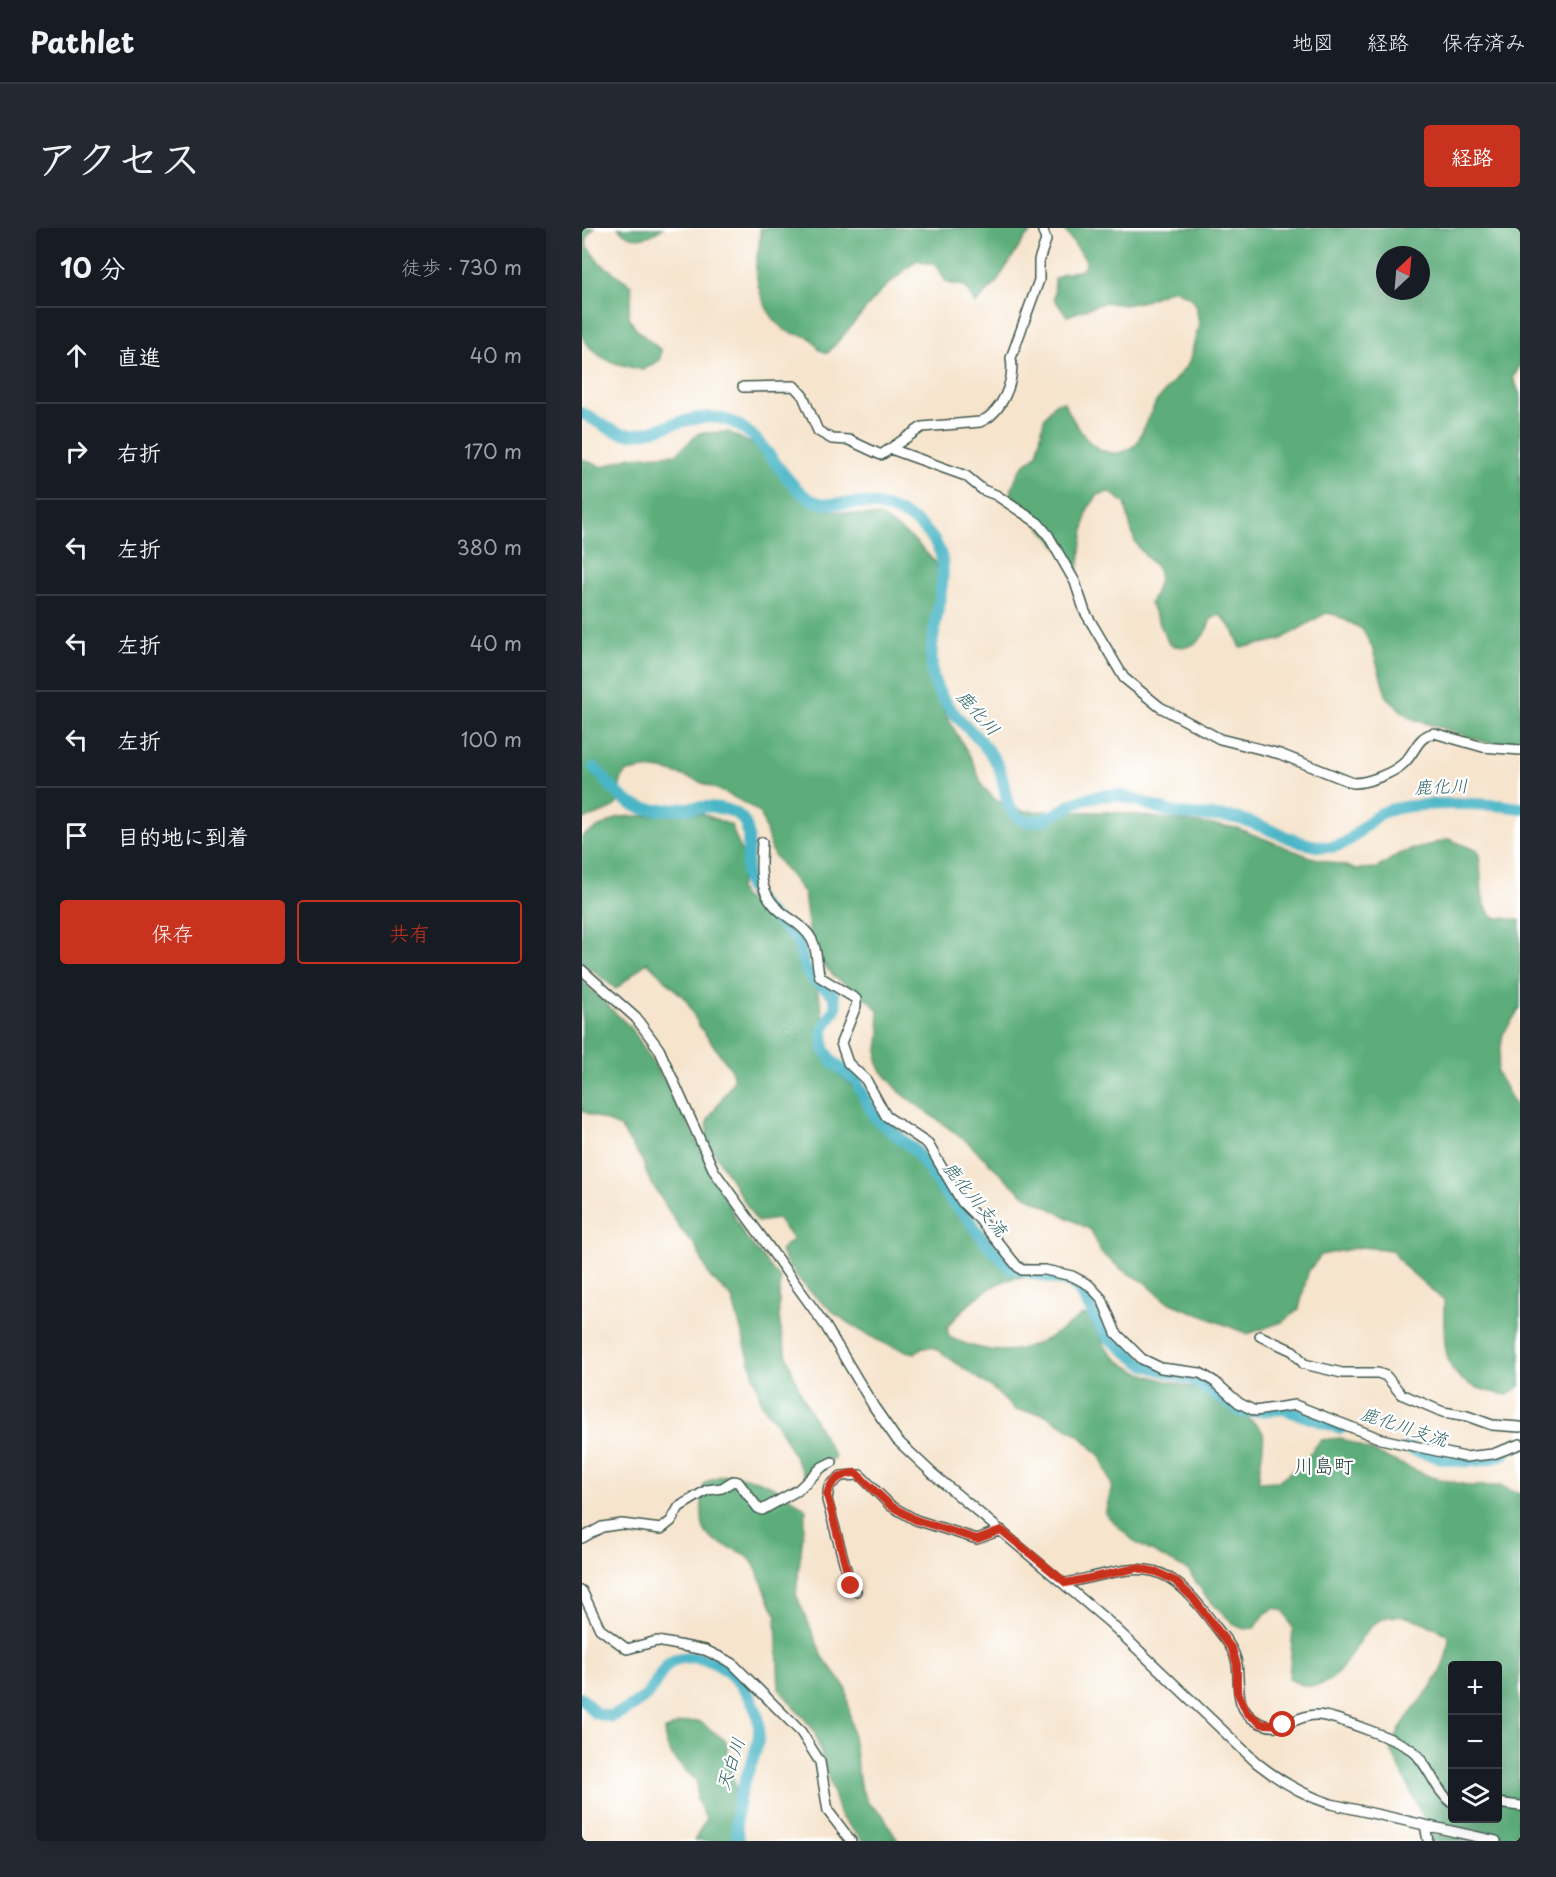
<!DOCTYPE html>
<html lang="ja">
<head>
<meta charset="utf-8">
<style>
  :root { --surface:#171b24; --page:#242831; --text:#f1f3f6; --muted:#9ea1a6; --line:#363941; --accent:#c8321e }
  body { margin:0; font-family:"Playpen Sans","Klee One",sans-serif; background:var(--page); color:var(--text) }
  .controls { position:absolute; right:18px; bottom:18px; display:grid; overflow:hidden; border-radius:6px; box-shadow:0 6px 24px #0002 }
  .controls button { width:54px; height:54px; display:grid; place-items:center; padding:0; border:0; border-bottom:2px solid var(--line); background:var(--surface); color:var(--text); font:30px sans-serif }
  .compass { position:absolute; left:794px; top:18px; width:54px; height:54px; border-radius:50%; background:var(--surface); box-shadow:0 6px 24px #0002; rotate:26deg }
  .stop { position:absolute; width:18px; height:18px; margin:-14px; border:4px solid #c8321e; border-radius:50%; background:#fff }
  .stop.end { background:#c8321e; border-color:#fff; box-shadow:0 2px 6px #0008 }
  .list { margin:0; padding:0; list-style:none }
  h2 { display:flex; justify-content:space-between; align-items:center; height:78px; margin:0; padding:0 24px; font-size:26px }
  h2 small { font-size:20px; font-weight:400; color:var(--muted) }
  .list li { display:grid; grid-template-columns:39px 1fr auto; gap:18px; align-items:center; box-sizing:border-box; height:96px; padding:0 24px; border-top:2px solid var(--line) }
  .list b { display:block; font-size:22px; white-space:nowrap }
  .list em { font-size:20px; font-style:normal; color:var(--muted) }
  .actions { display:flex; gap:12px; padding:18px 24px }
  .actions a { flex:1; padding:14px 0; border:2px solid var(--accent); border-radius:6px; text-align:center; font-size:21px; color:var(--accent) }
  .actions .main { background:var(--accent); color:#fff }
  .icon { flex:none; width:33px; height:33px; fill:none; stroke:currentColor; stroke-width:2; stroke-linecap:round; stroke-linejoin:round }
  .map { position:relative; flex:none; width:938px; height:1613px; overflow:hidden; border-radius:6px }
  header { display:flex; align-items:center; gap:36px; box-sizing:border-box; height:84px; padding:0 30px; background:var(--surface); border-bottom:2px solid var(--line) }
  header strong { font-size:28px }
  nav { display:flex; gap:33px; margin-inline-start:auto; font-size:21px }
  .intro { display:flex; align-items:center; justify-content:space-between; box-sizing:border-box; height:144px; padding:0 36px }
  h1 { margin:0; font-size:42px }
  .button { padding:15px 27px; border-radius:6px; background:var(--accent); color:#fff; font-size:21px; font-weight:700 }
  main { display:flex; gap:36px; padding:0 36px }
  aside { flex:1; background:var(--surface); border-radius:6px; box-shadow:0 6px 24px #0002 }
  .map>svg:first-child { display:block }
</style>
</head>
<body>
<header>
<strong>Pathlet</strong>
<nav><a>地図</a><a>経路</a><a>保存済み</a></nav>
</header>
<div class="intro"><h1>アクセス</h1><a class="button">経路</a></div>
<main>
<aside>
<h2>10 分<small>徒歩 · 730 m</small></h2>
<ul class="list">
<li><svg class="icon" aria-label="ahead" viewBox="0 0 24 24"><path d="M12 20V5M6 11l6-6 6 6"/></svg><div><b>直進</b></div><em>40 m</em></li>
<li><svg class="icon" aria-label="right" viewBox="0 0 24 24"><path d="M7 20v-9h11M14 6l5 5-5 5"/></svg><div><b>右折</b></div><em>170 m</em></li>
<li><svg class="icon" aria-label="left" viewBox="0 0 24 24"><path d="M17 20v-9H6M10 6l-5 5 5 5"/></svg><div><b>左折</b></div><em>380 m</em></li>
<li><svg class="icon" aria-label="left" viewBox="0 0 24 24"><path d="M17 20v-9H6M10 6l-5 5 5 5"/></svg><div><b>左折</b></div><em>40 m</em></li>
<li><svg class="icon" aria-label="left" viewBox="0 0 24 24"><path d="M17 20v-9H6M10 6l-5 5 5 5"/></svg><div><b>左折</b></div><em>100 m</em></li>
<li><svg class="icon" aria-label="arrive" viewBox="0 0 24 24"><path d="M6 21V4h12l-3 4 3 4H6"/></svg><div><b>目的地に到着</b></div></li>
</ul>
<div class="actions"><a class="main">保存</a><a>共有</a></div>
</aside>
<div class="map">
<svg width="938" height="1613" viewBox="0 0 938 1613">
  <rect width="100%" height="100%" fill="#fff"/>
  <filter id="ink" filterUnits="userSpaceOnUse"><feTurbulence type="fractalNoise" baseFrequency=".0167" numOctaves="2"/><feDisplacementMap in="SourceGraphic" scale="12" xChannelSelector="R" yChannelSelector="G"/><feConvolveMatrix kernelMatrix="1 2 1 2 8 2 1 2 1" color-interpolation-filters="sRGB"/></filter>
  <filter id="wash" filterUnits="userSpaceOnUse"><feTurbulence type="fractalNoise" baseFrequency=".008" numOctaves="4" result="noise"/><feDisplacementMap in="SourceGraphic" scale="24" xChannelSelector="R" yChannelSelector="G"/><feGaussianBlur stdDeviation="1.35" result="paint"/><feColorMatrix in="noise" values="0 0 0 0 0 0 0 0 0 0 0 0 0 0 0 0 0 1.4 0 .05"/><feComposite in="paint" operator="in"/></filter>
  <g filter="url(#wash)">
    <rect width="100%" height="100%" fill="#f6e4cd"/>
    <!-- forest -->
    <path fill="#5bad7a" stroke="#3d7557" stroke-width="1.5" fill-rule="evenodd" d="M 0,0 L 12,0 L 6,7 L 4,17 L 17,34 L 49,57 C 52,69 46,75 47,86 C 47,100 69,113 79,122 L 78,132 L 61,142 C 36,137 12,132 0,108 Z
      M 36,0 L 81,0 C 66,11 49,15 36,0 Z
      M 178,0 L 454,0 L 443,10 L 413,56 L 393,76 L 383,58 L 365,55 L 353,37 L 335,32 L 300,62 L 246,125 L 237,122 C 227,100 217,112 203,102 C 185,88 175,64 174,41 C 173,27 180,15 178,0 Z
      M 481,0 L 938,0 L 938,138 L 931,149 L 938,167 L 938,513 L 906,515 L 828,490 L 805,470 L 790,419 L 780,401 L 754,387 L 744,385 L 698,412 L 659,420 L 651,402 L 638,387 L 629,391 C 622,412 611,425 587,416 L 568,375 C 590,332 567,342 553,313 C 548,301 546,287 543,275 L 527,264 L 516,267 L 505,282 L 496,342 L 435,273 L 429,265 C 434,245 438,238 455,227 L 462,191 L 473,175 L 482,174 C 493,196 507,227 536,225 C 542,224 549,219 554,217 L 574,174 L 607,135 L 617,96 L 614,77 L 608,69 L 591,61 L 563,73 L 542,77 L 523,74 L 485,88 L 472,71 L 473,51 L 481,46 L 500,42 L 505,34 ZM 803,27 L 839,27 L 839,63 L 803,63 Z
      M 147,204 L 196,230 L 218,261 L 233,275 L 251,283 L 300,289 L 332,312 L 353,334 L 360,352 L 355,370 L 352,451 L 360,480 L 390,532 L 401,559 L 415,573 L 441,583 L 530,584 L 655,600 L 728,629 L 775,641 L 795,640 L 819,625 L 867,611 L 896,623 C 902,647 894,667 910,689 L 938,692 L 938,780 L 921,806 L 915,844 L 938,886 L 938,1158 L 925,1167 C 859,1157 862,1131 862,1073 L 822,1038 L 810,1022 L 779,1019 L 739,1027 L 726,1044 L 717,1081 L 700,1094 L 666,1106 L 584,1073 L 561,1053 L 542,1043 L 519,1025 L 509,1002 L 439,965 L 384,913 L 319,865 L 299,842 L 295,833 L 298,803 L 296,783 L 289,774 L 253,749 L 239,734 L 227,704 L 222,665 L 191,626 L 179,586 C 157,569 99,543 71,541 C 61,540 52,543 43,545 C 37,554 38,558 38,568 C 37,583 12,587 0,592 L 0,231 L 20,239 L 48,229 L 94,226 L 117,205 Z
      M 118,585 L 149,597 L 163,633 L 157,661 L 161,670 L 210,698 L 238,771 L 241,790 L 238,818 L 246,836 L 322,906 L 363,973 L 411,1015 L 454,1040 L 457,1049 C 416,1045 390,1071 365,1099 L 367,1109 C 423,1135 453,1123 500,1087 L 509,1089 C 514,1100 518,1113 526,1122 C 550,1152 593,1151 626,1165 C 640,1171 653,1179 665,1189 C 670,1194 678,1198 681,1205 C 684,1213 676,1241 677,1254 L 696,1253 L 720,1235 L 739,1212 L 759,1210 L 849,1249 L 889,1258 L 918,1258 L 938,1266 L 936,1611 L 843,1593 L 809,1522 C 813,1512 817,1501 823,1493 C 845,1462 865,1448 867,1408 C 850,1398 828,1385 806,1389 C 767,1397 764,1483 707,1451 L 711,1401 L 702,1383 L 693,1380 L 684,1385 L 672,1400 L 662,1401 L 653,1397 L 624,1369 L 607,1343 L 554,1315 L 523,1286 L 530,1258 L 519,1229 L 497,1207 L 462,1186 L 433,1182 L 410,1160 L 351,1119 L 341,1119 L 333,1125 C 288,1118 215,1064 198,1022 L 211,1011 L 195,991 L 175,994 L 124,911 L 126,892 L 152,852 L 149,841 L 118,799 L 104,772 L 65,734 L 34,761 L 0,734 L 0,608 L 37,589 ZM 870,1438 L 915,1438 L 915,1590 L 870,1590 Z
      M 0,753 L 50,801 L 93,870 L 162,1007 L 198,1051 C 198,1063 196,1076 197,1088 C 201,1137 229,1187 253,1229 L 223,1249 L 194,1194 L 180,1177 L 150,1070 L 128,1049 L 113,1017 L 99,1002 L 67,951 L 60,932 L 38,899 L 0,883 Z
      M 143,1247 C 177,1247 198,1261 224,1281 L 214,1366 L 241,1429 L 264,1460 L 278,1557 L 286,1575 L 301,1587 L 316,1613 L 281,1613 L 258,1588 L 232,1502 L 197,1461 L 194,1391 L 196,1390 C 185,1372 181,1353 171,1335 C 161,1318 130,1320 122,1301 C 119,1294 120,1282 120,1273 C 118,1254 125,1252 143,1247 Z
      M 117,1493 L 144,1513 C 149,1546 160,1579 160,1613 L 112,1613 L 124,1591 L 115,1572 L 115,1553 C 99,1538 83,1527 82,1503 L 98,1495 Z
      M 846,1605 L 895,1613 L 850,1613 Z"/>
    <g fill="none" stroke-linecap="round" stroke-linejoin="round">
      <!-- river -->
      <path stroke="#4ab5c6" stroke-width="12" d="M 0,185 C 12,191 26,202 39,205 C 66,212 104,184 137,190 C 178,197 193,245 223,268 C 240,281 257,274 277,275 C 308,276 346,293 358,324 C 369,353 343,410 351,448 C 360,486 399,504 416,538 C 425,555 420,583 441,592 C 458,599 478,582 493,575 C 504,570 517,567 529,567 C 552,567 573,582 595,585 C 620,590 645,585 668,594 C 694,603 717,618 745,619 C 771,620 780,593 802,584 C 829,573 908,575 938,580
        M 12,540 C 24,551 33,566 48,575 C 79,593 125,568 155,586 C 177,600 159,636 166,656 C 174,678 195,691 210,707 C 221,718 218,732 225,744 C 232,756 244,758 252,768 L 254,779 L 241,801 L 242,821 L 251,834 L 274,853 L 294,891 L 334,923 L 367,971 L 385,989 L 402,1012 L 428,1040 L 487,1054 L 497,1062 L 524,1108 L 561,1136 L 611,1152 L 660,1184 L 701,1181 L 759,1200
        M 825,1220 C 860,1231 889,1241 923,1225
        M 0,1470 L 13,1485 L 29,1489 C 40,1484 55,1476 64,1468 C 76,1457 79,1435 96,1431 C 115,1426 132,1432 147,1445 C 218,1510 139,1546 157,1613"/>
    </g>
  </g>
  <g filter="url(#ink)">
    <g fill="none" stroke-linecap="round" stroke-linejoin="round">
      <!-- minor casing -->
      <g stroke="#3f564b" stroke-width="12">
        <path id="minor" d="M 161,159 L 212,158 L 221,168 L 236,203 L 250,211 L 267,212 L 299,227 L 340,199 L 398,194 C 420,185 433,153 429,130 L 457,52 L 457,32 L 464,12 L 460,0
          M 309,221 L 384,248 L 401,262 L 414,267 L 456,295 L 466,307 L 493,354 L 503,384 L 542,450 L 578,479 L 638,511 L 698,526 L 771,555 C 786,555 812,545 823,534 C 834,523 835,509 852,505 L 901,519 L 938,522
          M 180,614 C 178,647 176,669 206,689 C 215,695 225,702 230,712 C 236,723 234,737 238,749 L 274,771 L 274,778 L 259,815 L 266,835 L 284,852 L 304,888 L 346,916 L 380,974 L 397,991 L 435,1038 L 440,1042 L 463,1042 L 490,1048 L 507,1057 L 520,1071 L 534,1105 L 560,1131 L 579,1140 L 618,1145 L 633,1154 L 657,1175 L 673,1183 L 713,1177 L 799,1211 L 883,1229 L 911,1226 L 938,1216
          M 0,742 L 54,790 L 77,821 L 132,943 L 243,1097 L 292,1179 L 315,1212 L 351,1246 L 527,1394 L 675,1535 C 698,1553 721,1567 749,1576 L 914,1613
          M 678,1108 L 711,1123 L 722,1136 L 760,1145 L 796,1145 L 804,1148 L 819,1166 L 861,1184 L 885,1188 L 910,1197 L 938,1199
          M 0,1310 L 20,1299 L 40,1296 L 79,1301 L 89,1293 L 97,1279 L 125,1262 L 140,1260 L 151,1253 L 156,1254 L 176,1280 L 180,1282 L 216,1262 L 240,1239 L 250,1234
          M 484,1355 C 555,1340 577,1323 627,1390 C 637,1404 652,1418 655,1436 C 658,1457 652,1480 674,1493 C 700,1508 713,1486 735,1487 C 750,1487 822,1514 832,1524 C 848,1539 853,1562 870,1575
          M 0,1363 L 18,1401 L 45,1421 L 75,1413 L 123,1422 L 150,1435 L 219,1504 L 238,1534 L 246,1583 L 269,1613
          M 274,1363 L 267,1352 L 245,1272 L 247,1258 L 259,1248 L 278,1247 L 309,1278 L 334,1292 L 395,1311 L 419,1302
          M 915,1575 L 938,1578
          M 843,1597 L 846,1613"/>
      </g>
      <!-- minor -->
      <use href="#minor" stroke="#fff" stroke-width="9"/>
    </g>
  </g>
  <g fill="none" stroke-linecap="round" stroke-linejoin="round" filter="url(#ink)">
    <!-- route -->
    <path stroke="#c8321e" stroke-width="8" d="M 269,1358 L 245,1267 C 248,1252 259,1246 274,1245 L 309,1278 L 334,1292 L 395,1311 L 419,1302 L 484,1355 L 555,1340 L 575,1344 L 593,1353 L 611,1370 L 650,1421 L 655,1437 L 655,1463 L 665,1485 L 680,1496 L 701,1497"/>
  </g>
  <g text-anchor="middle" stroke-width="4.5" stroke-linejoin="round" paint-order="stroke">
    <!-- water labels -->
    <g font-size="18" font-style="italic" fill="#2c6160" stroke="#fff">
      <text transform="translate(396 485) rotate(48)" y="6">鹿化川</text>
      <text transform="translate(859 559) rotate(-2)" y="6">鹿化川</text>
      <text transform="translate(393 971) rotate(51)" y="6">鹿化川支流</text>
      <text transform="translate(822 1199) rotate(18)" y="6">鹿化川支流</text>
      <text transform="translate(149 1536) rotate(-72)" y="6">天白川</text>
    </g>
    <!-- quarter labels -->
    <g font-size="20" fill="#1f3d34" stroke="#fff">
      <text x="742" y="1245">川島町</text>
    </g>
  </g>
</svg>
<div class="controls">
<button>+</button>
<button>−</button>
<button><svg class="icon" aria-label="layers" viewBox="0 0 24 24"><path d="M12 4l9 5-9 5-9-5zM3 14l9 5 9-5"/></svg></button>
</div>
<svg class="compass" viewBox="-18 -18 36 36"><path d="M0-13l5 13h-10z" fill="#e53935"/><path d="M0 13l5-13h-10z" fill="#9ea1a6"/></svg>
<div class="stop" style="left:701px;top:1497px"></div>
<div class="stop end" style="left:269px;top:1358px"></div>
</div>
</main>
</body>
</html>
